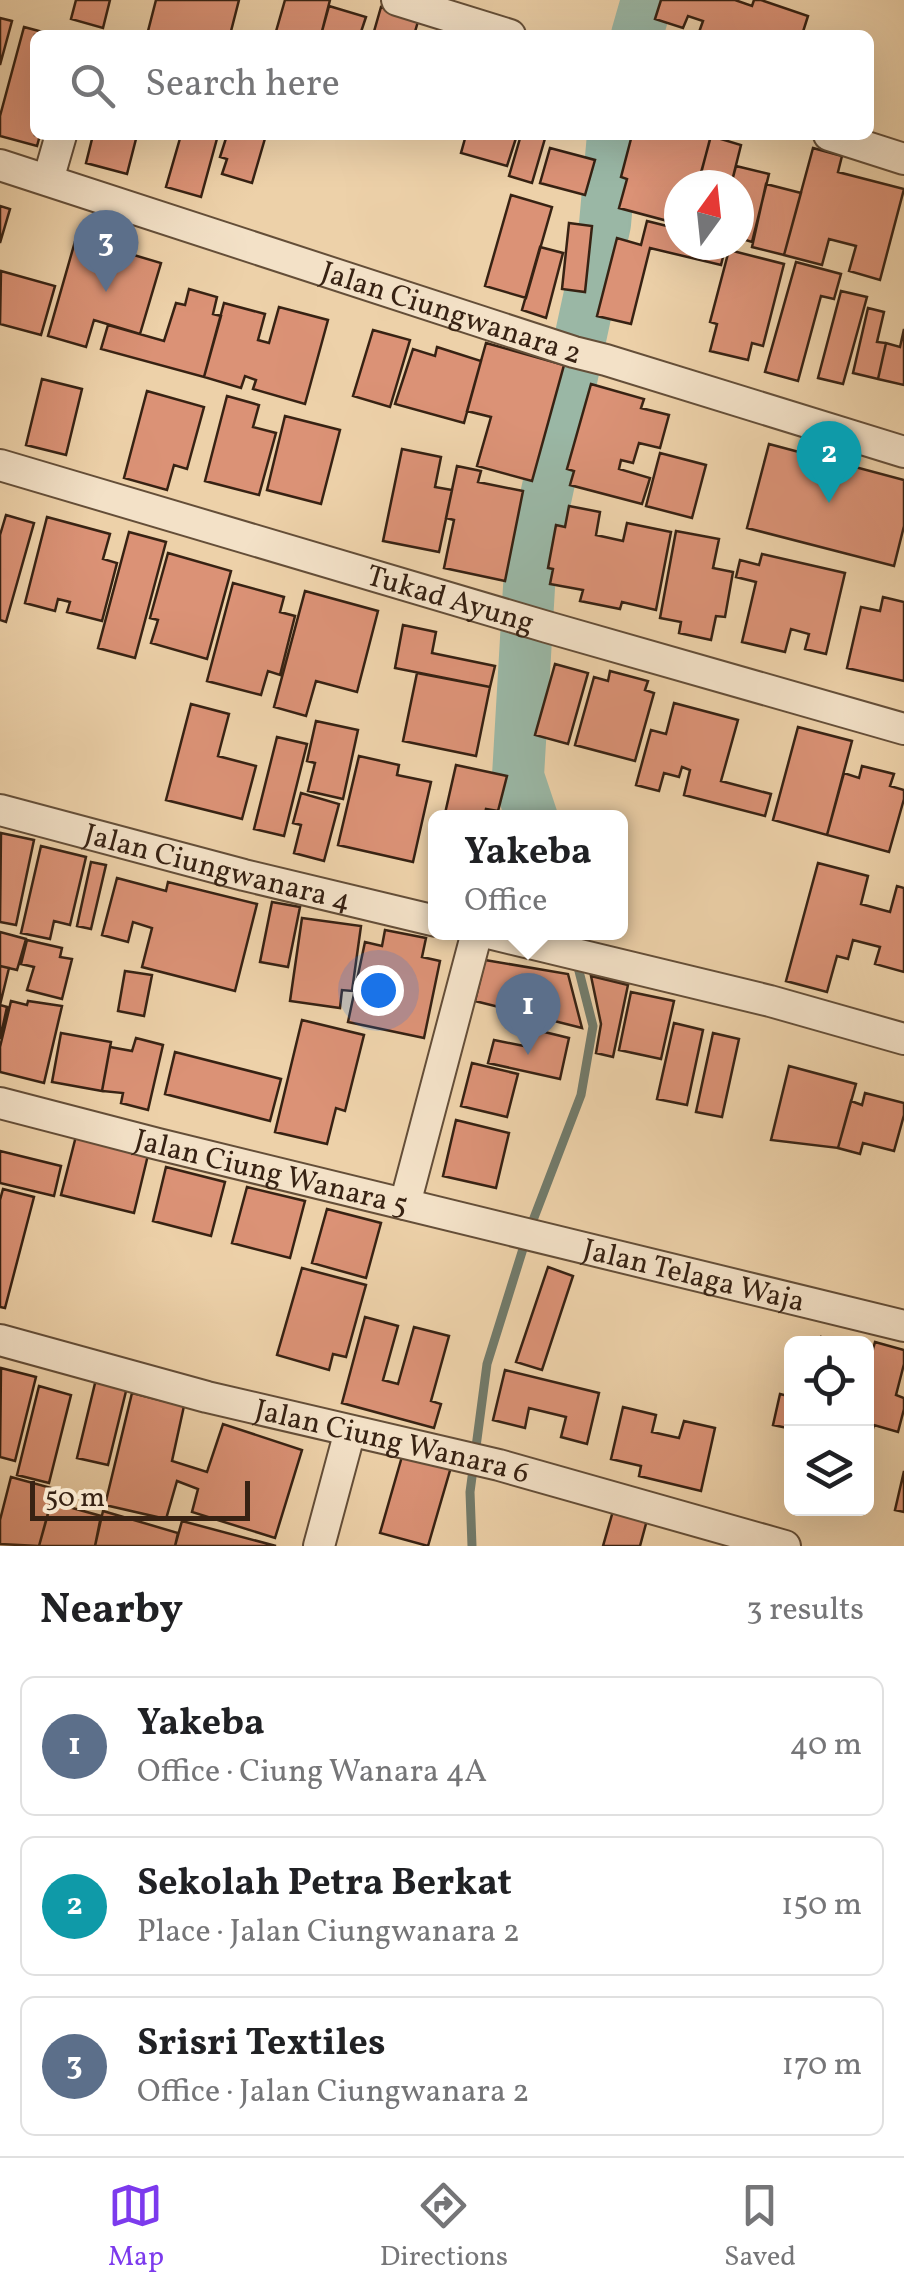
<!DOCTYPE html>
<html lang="en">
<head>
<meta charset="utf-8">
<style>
  :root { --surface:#fff; --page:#f2f2f2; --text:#202124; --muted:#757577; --line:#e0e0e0; --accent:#7c3aed }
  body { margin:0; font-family:Vollkorn,serif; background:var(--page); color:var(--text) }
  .controls { position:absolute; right:30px; bottom:30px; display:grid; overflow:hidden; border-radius:15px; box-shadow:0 10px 40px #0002 }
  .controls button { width:90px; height:90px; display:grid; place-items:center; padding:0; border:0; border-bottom:2px solid var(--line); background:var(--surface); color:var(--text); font:50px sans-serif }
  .compass { position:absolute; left:664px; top:170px; width:90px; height:90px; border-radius:50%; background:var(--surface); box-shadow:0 10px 40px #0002; rotate:15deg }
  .scale { position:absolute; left:30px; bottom:25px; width:220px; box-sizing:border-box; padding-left:10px; border:5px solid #372213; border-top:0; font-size:28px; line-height:35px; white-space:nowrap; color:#372213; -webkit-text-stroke:8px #f3e1c7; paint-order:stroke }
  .you { position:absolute; left:378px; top:990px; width:35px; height:35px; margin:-25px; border:8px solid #fff; border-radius:50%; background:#1a73e8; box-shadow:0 0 0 15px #1a73e833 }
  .badge { display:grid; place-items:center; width:65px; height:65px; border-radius:50%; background:var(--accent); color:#fff; font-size:32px; font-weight:700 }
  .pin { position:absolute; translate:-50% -82px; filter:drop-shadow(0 2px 5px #0008) }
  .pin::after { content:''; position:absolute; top:52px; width:35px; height:30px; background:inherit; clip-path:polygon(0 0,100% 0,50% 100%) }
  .popup { position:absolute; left:428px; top:810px; width:200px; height:130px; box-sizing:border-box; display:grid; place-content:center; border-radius:15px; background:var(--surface); filter:drop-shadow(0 2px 8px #0005); font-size:32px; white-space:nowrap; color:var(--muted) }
  .popup b { font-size:38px; color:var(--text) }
  .popup::after { content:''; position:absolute; left:50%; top:100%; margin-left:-20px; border:20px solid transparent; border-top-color:var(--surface) }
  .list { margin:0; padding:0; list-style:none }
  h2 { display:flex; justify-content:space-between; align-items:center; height:130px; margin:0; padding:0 40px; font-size:42px }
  h2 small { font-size:32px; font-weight:400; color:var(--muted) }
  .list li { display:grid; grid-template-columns:65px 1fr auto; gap:30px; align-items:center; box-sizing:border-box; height:140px; margin:0 20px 20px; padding:0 20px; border:2px solid var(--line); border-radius:15px }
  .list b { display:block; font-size:38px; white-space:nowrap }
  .list p { margin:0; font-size:32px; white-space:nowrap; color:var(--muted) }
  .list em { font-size:32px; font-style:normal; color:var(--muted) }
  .icon { flex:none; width:55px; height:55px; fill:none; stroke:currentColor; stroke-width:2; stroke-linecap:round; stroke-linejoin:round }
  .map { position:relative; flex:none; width:904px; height:1546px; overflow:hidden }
  .search { position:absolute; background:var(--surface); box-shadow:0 10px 40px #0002; left:30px; right:30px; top:30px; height:110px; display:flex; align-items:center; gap:25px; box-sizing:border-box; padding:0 35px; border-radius:15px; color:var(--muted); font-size:38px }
  .sheet { height:610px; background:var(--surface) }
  nav { display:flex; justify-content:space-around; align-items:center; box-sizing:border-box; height:140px; border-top:2px solid var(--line); background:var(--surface); font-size:28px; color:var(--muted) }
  nav a { display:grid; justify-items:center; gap:5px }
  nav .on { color:var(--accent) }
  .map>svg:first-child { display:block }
</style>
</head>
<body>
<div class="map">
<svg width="904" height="1546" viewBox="0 0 904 1546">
  <rect width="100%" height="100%" fill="#edd1a9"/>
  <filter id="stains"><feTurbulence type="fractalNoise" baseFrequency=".002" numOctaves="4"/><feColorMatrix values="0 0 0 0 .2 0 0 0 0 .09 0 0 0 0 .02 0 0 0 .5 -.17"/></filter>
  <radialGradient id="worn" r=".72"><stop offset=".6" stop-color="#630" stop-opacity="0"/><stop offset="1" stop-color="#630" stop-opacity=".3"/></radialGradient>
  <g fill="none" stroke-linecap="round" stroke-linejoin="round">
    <!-- stream -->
    <path stroke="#727b6b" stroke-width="9" d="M 472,1546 L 470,1492 L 487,1364 L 527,1236 L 581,1095 L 593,1026 L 569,932"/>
    <!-- river -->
    <path stroke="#9ab7a5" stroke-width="52" d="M 637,35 L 647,0
      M 532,818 L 518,776 L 530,570 L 605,224 L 613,135"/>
  </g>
  <!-- building -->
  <path fill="#db9276" stroke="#372213" stroke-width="2.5" d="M 76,0 L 110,0 L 103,28 L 71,19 Z
    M 156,0 L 239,0 L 230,35 L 147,35 Z
    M 285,0 L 330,0 L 321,35 L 275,35 Z
    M 661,0 L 735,0 L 752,6 L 754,0 L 761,0 L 808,16 L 802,35 L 698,35 L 703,21 L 688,16 L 683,28 L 655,19 Z
    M 329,6 L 366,17 L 360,35 L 321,35 Z
    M 381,7 L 419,18 L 414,35 L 373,35 Z
    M 0,18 L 12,21 L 0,65 Z
    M 24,27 L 54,35 L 35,35 L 35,135 L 40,135 L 37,146 L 0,136 L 0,116 Z
    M 93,135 L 137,135 L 127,174 L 86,163 Z
    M 181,135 L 218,135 L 201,197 L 166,187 Z
    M 227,135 L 266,135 L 252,183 L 222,174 L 227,159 L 220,157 Z
    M 466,135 L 517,135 L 507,166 L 461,153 Z
    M 521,135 L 546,135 L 532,183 L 509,176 Z
    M 632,135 L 711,135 L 698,185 L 679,185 L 679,224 L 619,208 L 627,179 L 621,177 Z
    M 711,136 L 741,145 L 731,185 L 714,185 L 699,180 Z
    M 550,148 L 595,160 L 585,195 L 540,183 Z
    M 813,148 L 842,156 L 838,172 L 904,189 L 880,280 L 849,271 L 856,246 L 829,239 L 822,265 L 784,255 Z
    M 736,166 L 769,174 L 752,242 L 739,238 L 739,185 L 731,185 Z
    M 766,184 L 801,193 L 784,255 L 752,247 Z
    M 511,195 L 552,207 L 526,298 L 485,286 Z
    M 0,206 L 10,209 L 0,243 Z
    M 647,221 L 679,229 L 679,245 L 726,245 L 721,265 L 650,248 L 631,324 L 597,316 L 617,238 L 641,245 Z
    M 569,223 L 592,226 L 585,292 L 562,289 Z
    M 76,238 L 161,263 L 140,334 L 94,320 L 86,347 L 48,336 Z
    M 540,247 L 563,253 L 546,318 L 522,310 Z
    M 729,250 L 784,264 L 763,346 L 752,343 L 748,360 L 710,351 L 717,324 L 710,322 Z
    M 796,262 L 841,274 L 834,299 L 821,296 L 798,381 L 765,372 Z
    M 1,271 L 55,286 L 41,335 L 0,324 Z
    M 189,289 L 217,297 L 213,314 L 221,316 L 204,377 L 101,349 L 108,325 L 164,341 L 176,303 L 185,305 Z
    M 841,291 L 867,297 L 843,384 L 818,378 Z
    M 224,303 L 265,314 L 258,340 L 269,343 L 279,307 L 328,320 L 305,404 L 253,389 L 256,380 L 245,376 L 241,388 L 204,377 Z
    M 868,308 L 884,312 L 877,342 L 886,343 L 878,379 L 853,373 Z
    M 904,329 L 904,385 L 878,379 L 886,343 L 900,347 Z
    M 373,330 L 410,340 L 390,407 L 353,396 Z
    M 486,343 L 564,365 L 532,481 L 477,466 L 491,417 L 467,411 Z
    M 437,347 L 481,361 L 464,423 L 395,404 L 413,349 L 435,356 Z
    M 42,379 L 82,389 L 66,455 L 26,445 Z
    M 591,384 L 644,399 L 641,408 L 669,415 L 660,448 L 639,443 L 633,463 L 621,460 L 619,469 L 650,478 L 642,504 L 570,485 L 574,471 L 567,469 Z
    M 147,391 L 204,407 L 187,469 L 174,465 L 167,490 L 124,478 Z
    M 227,396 L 259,405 L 253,427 L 276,433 L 259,495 L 205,481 Z
    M 285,416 L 340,430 L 321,504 L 267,490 Z
    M 769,444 L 904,480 L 904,526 L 894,566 L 747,528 Z
    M 402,449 L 441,457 L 435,487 L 452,490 L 439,552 L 383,541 Z
    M 660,453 L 706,465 L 692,518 L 646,506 Z
    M 457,466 L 481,471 L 478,482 L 523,491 L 505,581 L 444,568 L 454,520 L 446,518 Z
    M 569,506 L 600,512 L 596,535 L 623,541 L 627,523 L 671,532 L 656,610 L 622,602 L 620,609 L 580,601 L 583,590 L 550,584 L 553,569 L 548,568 L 556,525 L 565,527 Z
    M 6,515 L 34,523 L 6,622 L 0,620 L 0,535 Z
    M 47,517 L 110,534 L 103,559 L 117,563 L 102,621 L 67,612 L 70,602 L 58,599 L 55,611 L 25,603 Z
    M 676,531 L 719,539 L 713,568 L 733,572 L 725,617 L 716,616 L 711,640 L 679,633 L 681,622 L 660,618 Z
    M 129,532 L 166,542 L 135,658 L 98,648 Z
    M 168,553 L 231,571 L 207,659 L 151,643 L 158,620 L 150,618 Z
    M 762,554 L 845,573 L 826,654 L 805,649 L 809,634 L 791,629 L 785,652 L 742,642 L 756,582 L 736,577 L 740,560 L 759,565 Z
    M 233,583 L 284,597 L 280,612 L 295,616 L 280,675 L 268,671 L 261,695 L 207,681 Z
    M 305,591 L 378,611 L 357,692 L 316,681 L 306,716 L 274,707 Z
    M 883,597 L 904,602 L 904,681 L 847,668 L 861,607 L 880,611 Z
    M 403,625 L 436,632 L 432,653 L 495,666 L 490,687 L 395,668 Z
    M 555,664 L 588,673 L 568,744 L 535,735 Z
    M 610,671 L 648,681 L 645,690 L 654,693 L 635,761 L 575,745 L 594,677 L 608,681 Z
    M 417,673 L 490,687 L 476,756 L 403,741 Z
    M 674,703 L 738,720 L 721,781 L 771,794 L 765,816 L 684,795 L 690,770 L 682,767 L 679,777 L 664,773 L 659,791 L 636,785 L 651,730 L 666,734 Z
    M 191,704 L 229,714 L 218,756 L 256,766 L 242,819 L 166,800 Z
    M 316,721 L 358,730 L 343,799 L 308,791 L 315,763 L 307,761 Z
    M 798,727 L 852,741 L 827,835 L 773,820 Z
    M 277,737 L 307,744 L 284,836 L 254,829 Z
    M 359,756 L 399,765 L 397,775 L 431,782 L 413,862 L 338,845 Z
    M 456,765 L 507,776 L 498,811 L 486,809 L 484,818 L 444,818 Z
    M 862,766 L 894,774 L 890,786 L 904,790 L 904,799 L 889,852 L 827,835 L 844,773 L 859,778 Z
    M 301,793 L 339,804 L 324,861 L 294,853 L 301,825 L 293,823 Z
    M 1,833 L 34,840 L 16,925 L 0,922 Z
    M 41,846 L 86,857 L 70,925 L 54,921 L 50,939 L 21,933 Z
    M 91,862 L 106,865 L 91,929 L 77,926 Z
    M 818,863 L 868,876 L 861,904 L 890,912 L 897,886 L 904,888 L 904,972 L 875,964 L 880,947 L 853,940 L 848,959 L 837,956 L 827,992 L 786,981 Z
    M 117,878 L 166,891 L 168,882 L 257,904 L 235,991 L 142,967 L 152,928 L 133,922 L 128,942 L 102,935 Z
    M 272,902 L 300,907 L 288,967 L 260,962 Z
    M 302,918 L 361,926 L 352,991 L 342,990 L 340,1008 L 290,1001 Z
    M 385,930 L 426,938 L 422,957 L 440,961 L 424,1038 L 348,1022 L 365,942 L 382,946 Z
    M 0,932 L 26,939 L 17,970 L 0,966 Z
    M 27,940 L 62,948 L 60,957 L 72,959 L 62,999 L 27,990 L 34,967 L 21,964 Z
    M 485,960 L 568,974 L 582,1028 L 475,1001 Z
    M 0,966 L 9,968 L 0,1005 Z
    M 125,971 L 152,975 L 144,1016 L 118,1011 Z
    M 591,976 L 628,985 L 613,1057 L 596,1053 L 601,1024 Z
    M 631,992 L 674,1001 L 661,1059 L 619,1050 Z
    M 11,1001 L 27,1005 L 28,1001 L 62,1006 L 44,1083 L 0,1072 L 0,1047 Z
    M 0,1005 L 7,1007 L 0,1039 Z
    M 302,1020 L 364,1035 L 345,1111 L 336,1108 L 327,1144 L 275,1132 Z
    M 674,1023 L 703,1030 L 687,1105 L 657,1099 Z
    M 528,1028 L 569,1038 L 560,1079 L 488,1063 L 494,1040 L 524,1046 Z
    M 61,1033 L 111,1042 L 102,1091 L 52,1082 Z
    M 713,1033 L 739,1039 L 722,1117 L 696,1112 Z
    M 136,1038 L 163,1045 L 148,1110 L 121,1103 L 123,1093 L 102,1091 L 110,1047 L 132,1051 Z
    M 175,1052 L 281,1079 L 270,1121 L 165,1094 Z
    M 472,1063 L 518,1074 L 507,1117 L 461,1106 Z
    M 789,1066 L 856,1084 L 838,1148 L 771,1140 Z
    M 865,1093 L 904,1103 L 904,1115 L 894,1151 L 863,1143 L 860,1154 L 838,1148 L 851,1101 L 862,1105 Z
    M 456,1120 L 509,1133 L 496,1188 L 443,1176 Z
    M 76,1136 L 148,1155 L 134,1213 L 61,1195 Z
    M 0,1151 L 61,1166 L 54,1196 L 0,1183 Z
    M 166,1167 L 225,1182 L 211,1236 L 153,1221 Z
    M 247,1187 L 305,1201 L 290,1258 L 232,1243 Z
    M 3,1189 L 34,1197 L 5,1308 L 0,1307 L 0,1200 Z
    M 327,1209 L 381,1223 L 366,1278 L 312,1263 Z
    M 548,1267 L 573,1276 L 542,1370 L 516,1362 Z
    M 302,1268 L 366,1285 L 346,1357 L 333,1354 L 329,1370 L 277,1355 Z
    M 365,1317 L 398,1326 L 383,1380 L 398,1384 L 414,1327 L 449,1336 L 431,1401 L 441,1404 L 434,1428 L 342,1403 Z
    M 821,1337 L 848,1343 L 819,1344 Z
    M 875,1342 L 904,1350 L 904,1364 L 896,1395 L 904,1398 L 904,1409 L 898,1432 L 874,1425 L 868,1446 L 866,1374 Z
    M 1,1368 L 36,1377 L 15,1461 L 0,1457 Z
    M 505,1370 L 599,1393 L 587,1444 L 561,1437 L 566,1417 L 529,1408 L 525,1428 L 493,1420 Z
    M 97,1375 L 128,1383 L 108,1465 L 77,1458 Z
    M 39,1386 L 71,1395 L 49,1483 L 17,1475 Z
    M 132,1393 L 184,1406 L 172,1461 L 207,1472 L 223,1424 L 302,1450 L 275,1538 L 192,1512 L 198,1489 L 177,1481 L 166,1519 L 105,1505 Z
    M 780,1394 L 792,1397 L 792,1429 L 773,1425 Z
    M 623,1407 L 656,1415 L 652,1432 L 679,1438 L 684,1421 L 715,1428 L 701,1491 L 639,1476 L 641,1466 L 611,1459 Z
    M 403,1453 L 451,1467 L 428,1546 L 380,1533 Z
    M 904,1471 L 904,1512 L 895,1510 Z
    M 11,1477 L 55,1489 L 39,1546 L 0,1544 L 0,1520 Z
    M 51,1502 L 101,1516 L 95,1546 L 39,1546 Z
    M 103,1511 L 178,1533 L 175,1546 L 95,1546 Z
    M 613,1511 L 647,1520 L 640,1546 L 603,1546 Z
    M 182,1521 L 276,1546 L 175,1546 Z"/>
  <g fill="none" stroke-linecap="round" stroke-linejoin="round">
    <!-- minor casing -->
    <g stroke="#644e38" stroke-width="34">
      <g id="minor">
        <path d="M 397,0 L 510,35"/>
        <path d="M 829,135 L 904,159"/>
        <path id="s1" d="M 0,165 L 574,352 L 606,360 L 904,452"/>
        <path d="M 48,180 L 61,135"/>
        <path id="s2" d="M 0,465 L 547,627 L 904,729"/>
        <path id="s3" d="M 0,810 L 244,875 L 436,921"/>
        <path d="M 484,932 L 770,1001 L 904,1039"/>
        <path id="s4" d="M 0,1103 L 158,1144 L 904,1326"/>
        <path d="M 405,1204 L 477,932"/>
        <path id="s5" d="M 0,1340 L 207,1397 L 499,1465 L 785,1546"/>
        <path d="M 319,1546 L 350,1431"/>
      </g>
    </g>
    <!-- minor -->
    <use href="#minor" stroke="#f3e1c7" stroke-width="30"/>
  </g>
  <g text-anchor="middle" stroke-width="8" stroke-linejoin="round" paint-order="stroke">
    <!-- street labels -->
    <g font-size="30" fill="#372213" stroke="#f3e1c7">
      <text dy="10" stroke="none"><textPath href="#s1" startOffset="475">Jalan Ciungwanara 2</textPath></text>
      <text dy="10" stroke="none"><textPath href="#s2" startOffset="470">Tukad Ayung</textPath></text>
      <text dy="10" stroke="none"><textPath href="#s3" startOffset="225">Jalan Ciungwanara 4</textPath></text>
      <text dy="10" stroke="none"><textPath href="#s4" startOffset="280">Jalan Ciung Wanara 5</textPath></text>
      <text dy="10" stroke="none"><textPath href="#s4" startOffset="715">Jalan Telaga Waja</textPath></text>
      <text dy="10" stroke="none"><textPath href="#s5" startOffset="405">Jalan Ciung Wanara 6</textPath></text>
    </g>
  </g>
  <rect width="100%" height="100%" filter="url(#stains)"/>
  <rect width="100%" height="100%" fill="url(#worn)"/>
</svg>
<div class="controls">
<button><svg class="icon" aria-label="locate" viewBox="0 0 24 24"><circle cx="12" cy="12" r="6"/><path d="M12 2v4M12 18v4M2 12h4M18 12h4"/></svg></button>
<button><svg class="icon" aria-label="layers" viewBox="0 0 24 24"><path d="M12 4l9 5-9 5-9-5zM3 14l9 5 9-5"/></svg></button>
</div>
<svg class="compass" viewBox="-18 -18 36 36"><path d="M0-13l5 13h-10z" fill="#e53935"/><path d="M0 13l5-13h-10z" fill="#757577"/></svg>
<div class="scale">50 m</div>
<div class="you"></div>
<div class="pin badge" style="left:528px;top:1055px;background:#5c6f8a">1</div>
<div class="popup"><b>Yakeba</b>Office</div>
<div class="pin badge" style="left:829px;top:503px;background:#0f9aa8">2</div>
<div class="pin badge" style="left:106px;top:292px;background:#5c6f8a">3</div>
<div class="search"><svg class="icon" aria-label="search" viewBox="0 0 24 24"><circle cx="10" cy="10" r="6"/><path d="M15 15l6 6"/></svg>Search here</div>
</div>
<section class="sheet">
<h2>Nearby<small>3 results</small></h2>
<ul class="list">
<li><span class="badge" style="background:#5c6f8a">1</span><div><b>Yakeba</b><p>Office · Ciung Wanara 4A</p></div><em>40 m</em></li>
<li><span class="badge" style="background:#0f9aa8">2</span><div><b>Sekolah Petra Berkat</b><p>Place · Jalan Ciungwanara 2</p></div><em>150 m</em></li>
<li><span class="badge" style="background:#5c6f8a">3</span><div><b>Srisri Textiles</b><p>Office · Jalan Ciungwanara 2</p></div><em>170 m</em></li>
</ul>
</section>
<nav>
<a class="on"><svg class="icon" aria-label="map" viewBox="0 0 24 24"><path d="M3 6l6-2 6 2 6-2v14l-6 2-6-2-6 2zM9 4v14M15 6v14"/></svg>Map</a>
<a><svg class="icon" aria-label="directions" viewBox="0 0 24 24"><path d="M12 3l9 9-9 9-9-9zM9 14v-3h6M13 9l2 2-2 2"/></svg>Directions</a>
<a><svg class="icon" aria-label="saved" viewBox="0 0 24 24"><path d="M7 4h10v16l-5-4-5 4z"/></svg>Saved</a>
</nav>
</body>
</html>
